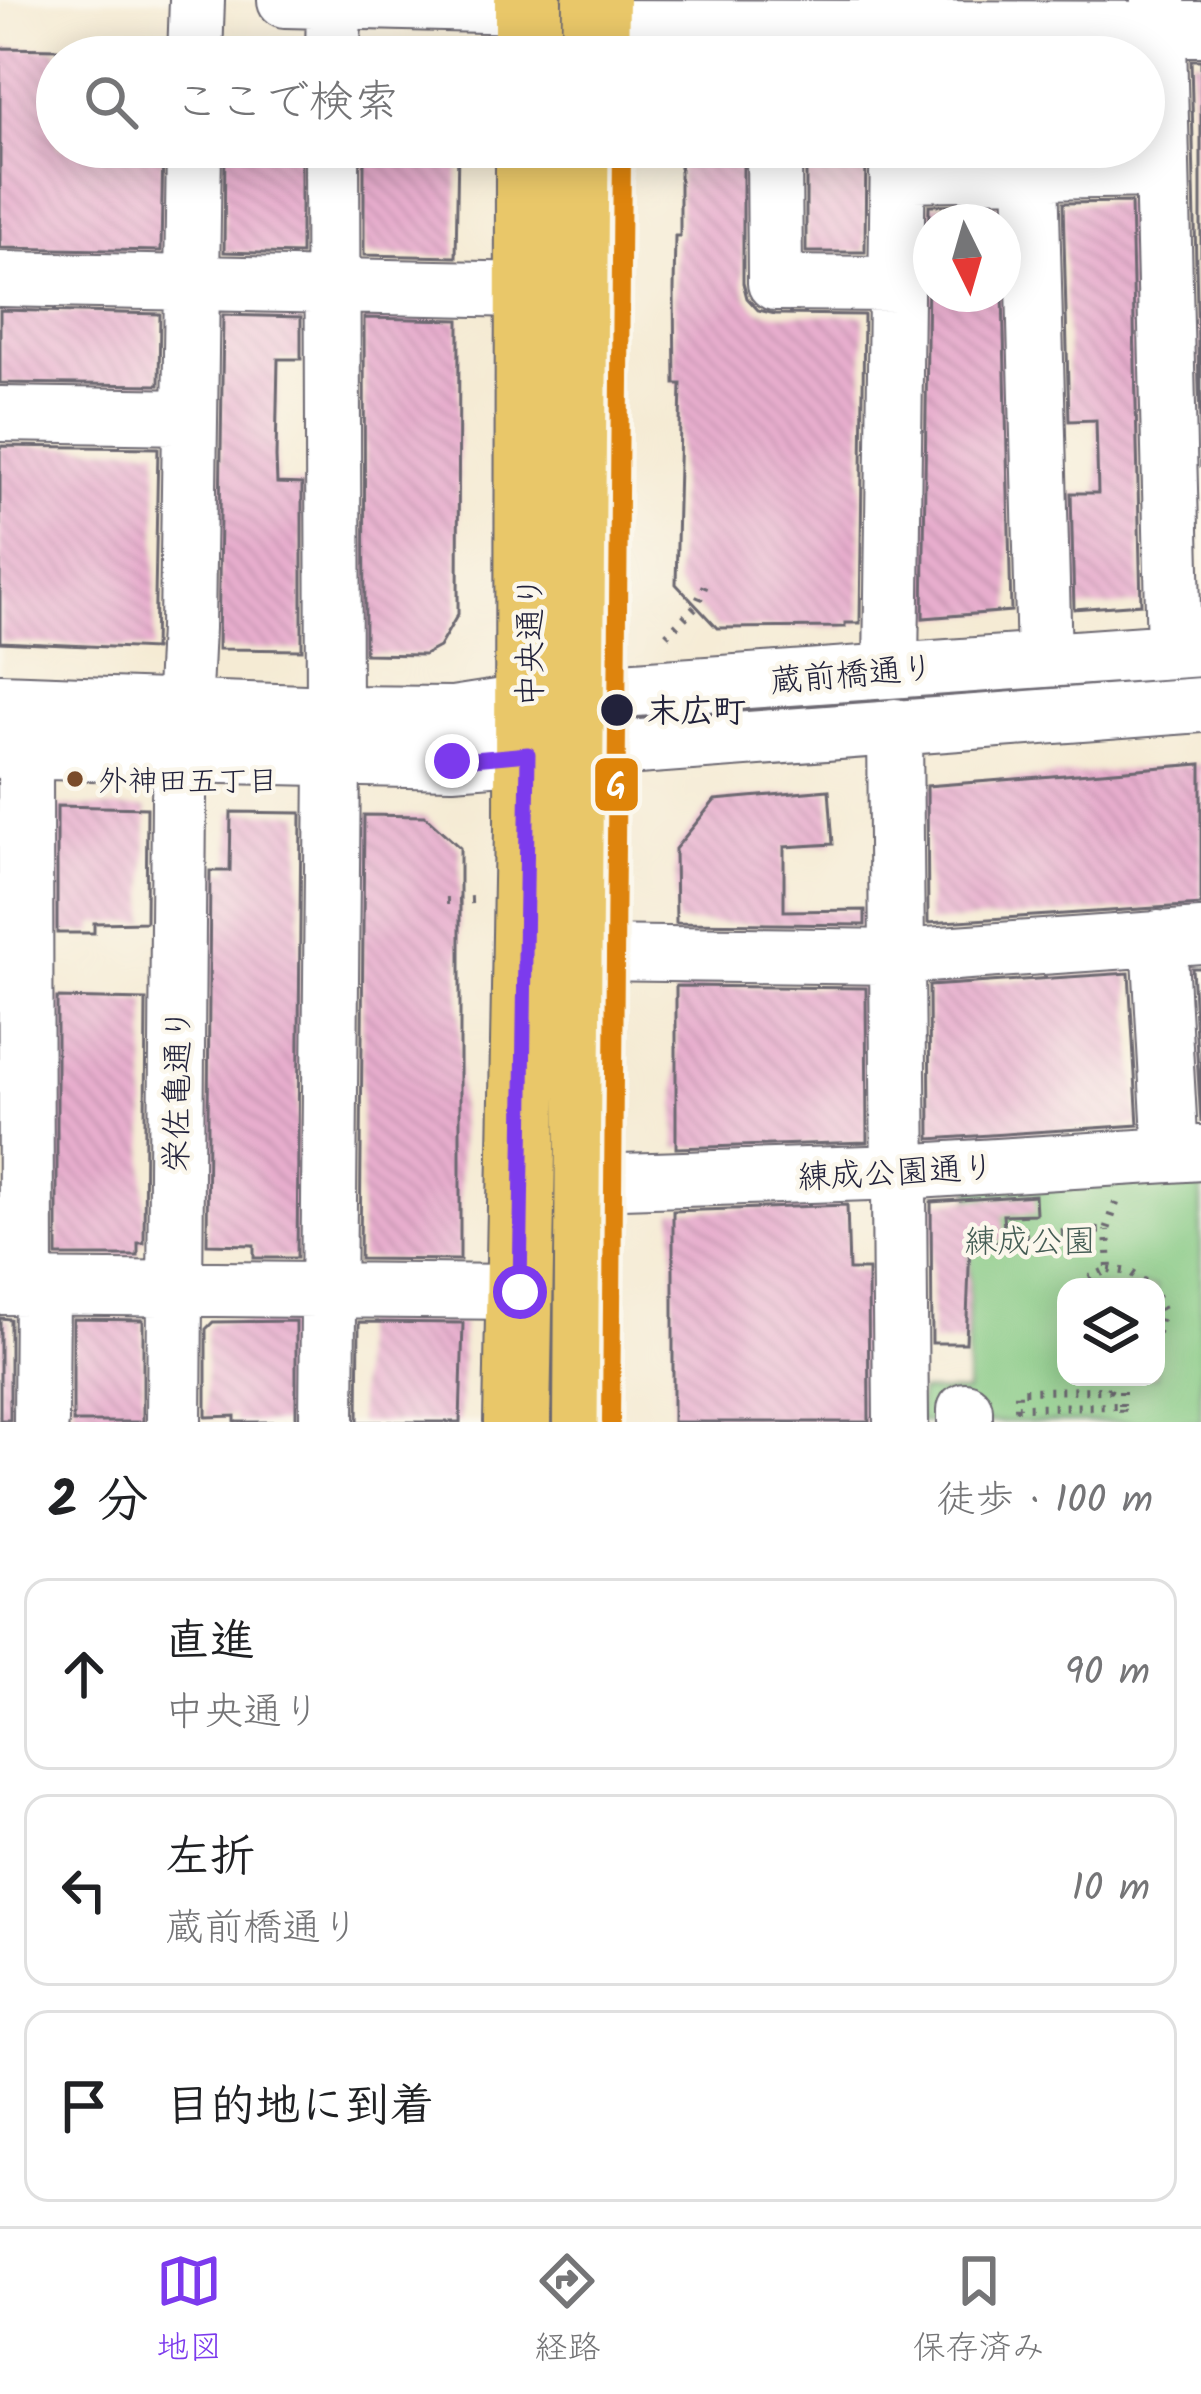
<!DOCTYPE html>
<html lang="ja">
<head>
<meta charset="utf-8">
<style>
  :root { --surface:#fff; --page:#f2f2f2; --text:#202124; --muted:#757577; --line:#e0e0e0; --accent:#7c3aed }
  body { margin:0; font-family:Kalam,"Klee One",sans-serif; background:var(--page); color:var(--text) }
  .controls { position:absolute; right:36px; bottom:36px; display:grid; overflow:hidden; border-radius:24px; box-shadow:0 6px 30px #0003 }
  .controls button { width:108px; height:108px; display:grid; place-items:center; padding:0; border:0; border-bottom:3px solid var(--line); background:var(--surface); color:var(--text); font:60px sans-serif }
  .compass { position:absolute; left:913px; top:204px; width:108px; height:108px; border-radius:50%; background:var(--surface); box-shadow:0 6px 30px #0003; rotate:175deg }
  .stop { position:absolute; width:36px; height:36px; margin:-27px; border:9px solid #7c3aed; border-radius:50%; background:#fff }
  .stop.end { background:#7c3aed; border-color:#fff; box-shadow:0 3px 12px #0008 }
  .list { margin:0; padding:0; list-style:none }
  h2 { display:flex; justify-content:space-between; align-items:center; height:156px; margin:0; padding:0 48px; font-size:51px }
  h2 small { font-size:39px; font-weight:400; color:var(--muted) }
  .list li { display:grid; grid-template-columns:78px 1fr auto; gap:36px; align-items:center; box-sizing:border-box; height:192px; margin:0 24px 24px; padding:0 24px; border:3px solid var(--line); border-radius:24px }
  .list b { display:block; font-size:45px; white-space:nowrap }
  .list p { margin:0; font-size:39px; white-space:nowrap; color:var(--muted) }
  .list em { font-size:39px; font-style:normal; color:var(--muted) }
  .icon { flex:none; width:66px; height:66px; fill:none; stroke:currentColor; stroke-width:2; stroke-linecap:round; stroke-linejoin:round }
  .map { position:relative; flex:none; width:1201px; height:1422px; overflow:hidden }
  .search { position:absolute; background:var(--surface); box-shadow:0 6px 30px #0003; left:36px; right:36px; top:36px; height:132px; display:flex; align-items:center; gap:30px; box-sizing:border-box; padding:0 42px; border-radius:66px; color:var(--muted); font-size:45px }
  .sheet { height:804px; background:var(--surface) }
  nav { display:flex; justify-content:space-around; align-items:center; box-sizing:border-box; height:168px; border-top:3px solid var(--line); background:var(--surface); font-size:33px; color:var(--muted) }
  nav a { display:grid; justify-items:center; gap:6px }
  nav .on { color:var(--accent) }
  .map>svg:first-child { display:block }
</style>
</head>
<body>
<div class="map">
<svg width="1201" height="1422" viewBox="0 0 1201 1422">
  <defs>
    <pattern id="building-back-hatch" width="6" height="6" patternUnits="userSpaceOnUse" patternTransform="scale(3)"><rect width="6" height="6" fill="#e7adcd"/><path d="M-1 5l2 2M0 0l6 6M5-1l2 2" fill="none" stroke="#c695b1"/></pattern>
  </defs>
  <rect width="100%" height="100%" fill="#fbf7ec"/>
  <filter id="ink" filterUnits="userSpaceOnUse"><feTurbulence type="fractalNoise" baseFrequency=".00833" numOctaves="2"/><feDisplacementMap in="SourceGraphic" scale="24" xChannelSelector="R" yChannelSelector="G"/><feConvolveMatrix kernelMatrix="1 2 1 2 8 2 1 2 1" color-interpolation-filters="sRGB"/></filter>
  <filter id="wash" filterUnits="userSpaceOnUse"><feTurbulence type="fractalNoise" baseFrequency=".004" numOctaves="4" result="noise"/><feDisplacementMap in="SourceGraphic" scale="48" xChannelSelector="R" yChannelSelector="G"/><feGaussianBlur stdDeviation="2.7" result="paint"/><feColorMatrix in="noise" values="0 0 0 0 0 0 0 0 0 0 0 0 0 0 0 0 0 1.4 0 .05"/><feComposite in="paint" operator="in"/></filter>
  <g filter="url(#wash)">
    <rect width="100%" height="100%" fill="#f5ebd4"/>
    <!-- park -->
    <path fill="#84c882" stroke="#53755e" stroke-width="3" fill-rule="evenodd" d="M 1201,1170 L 1201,1422 L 919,1422 L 920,1391 L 967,1392 L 971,1185 ZM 1066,1287 L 1156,1287 L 1156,1377 L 1066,1377 Z"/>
    <g id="blocks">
      <!-- building -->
      <path fill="url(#building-back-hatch)" d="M 0,48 L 57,49 L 57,147 L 163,147 L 161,251 L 0,248 Z
        M 1191,60 L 1201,60 L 1201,468 Z
        M 225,147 L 301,147 L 301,254 L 224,252 Z
        M 364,147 L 458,147 L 456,257 L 364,255 Z
        M 680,147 L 743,147 L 743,283 L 747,298 L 758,310 L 775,314 L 864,315 L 860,623 L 845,623 L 845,627 L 717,628 L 676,584 L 681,384 L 675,384 L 674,290 L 675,236 L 680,236 Z
        M 806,147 L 866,147 L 865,252 L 806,252 Z
        M 1131,202 L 1141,604 L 1074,609 L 1071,493 L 1098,493 L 1096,420 L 1069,421 L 1063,203 Z
        M 1000,204 L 1001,222 L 931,222 L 931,294 L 1003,294 L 1011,611 L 923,618 L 929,205 Z
        M 0,310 L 160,314 L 159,385 L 0,383 Z
        M 223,315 L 301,317 L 301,359 L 278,359 L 276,457 L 277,483 L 302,484 L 302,650 L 218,649 Z
        M 364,318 L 459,320 L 458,614 L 439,647 L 424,655 L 365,654 Z
        M 0,446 L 158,448 L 154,649 L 0,642 Z
        M 1201,764 L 1201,905 L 928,923 L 927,786 Z
        M 829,790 L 833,844 L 784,847 L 784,911 L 865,910 L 865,925 L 676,923 L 675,849 L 715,800 Z
        M 57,806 L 147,808 L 146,922 L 94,923 L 94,933 L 57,933 Z
        M 231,812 L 301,813 L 297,1258 L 254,1258 L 254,1245 L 207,1244 L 210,871 L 230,871 Z
        M 364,815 L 425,816 L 460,848 L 460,1260 L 360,1259 Z
        M 1192,968 L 1201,968 L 1201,1122 Z
        M 1129,973 L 1138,1125 L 930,1139 L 929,986 Z
        M 676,986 L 866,988 L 867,1142 L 676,1148 Z
        M 57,998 L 146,1000 L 144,1243 L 138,1243 L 138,1256 L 57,1256 Z
        M 1035,1195 L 1036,1214 L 1003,1215 L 1005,1241 L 970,1243 L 966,1343 L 932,1343 L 931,1202 Z
        M 847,1205 L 849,1270 L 868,1270 L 869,1422 L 673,1422 L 673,1211 Z
        M 0,1318 L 10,1319 L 10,1420 L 0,1420 Z
        M 73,1319 L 143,1320 L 143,1422 L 73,1422 Z
        M 296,1321 L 296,1422 L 235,1422 L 235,1416 L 206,1417 L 206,1329 L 213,1322 Z
        M 359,1322 L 463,1323 L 460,1422 L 358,1422 Z"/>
    </g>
  </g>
  <g filter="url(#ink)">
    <use href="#blocks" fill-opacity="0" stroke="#6c6871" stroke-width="3"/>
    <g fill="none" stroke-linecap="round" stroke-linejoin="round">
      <!-- minor casing -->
      <g stroke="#6c6871" stroke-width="58">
        <path id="minor" d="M 285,0 L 528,6
          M 1158,0 L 1174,651
          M 595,27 L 1201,29
          M 195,57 L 197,0
          M 333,57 L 334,1
          M 332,147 L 334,713
          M 774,147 L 775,283 L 897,284
          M 1031,173 L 1044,659
          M 897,174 L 1162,170
          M 0,279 L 529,290
          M 0,414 L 190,417
          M 891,669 L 898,147
          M 0,701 L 334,713 L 453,714 L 593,692 L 1201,649
          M 895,726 L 901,1422
          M 0,751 L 452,761 L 1201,705
          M 25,752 L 26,1288
          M 1159,938 L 1171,1155
          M 592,953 L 898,957 L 1201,936
          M 590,1182 L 901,1172 L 1201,1153
          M 0,1287 L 520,1292
          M 41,1422 L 42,1288
          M 174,1422 L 179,798 L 187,628 L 194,147
          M 327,1422 L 333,759
          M 965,1422 L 965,1410"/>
      </g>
      <!-- major casing -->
      <g stroke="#6c6871" stroke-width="70">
        <path id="major" d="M 528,0 L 528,57
          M 595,57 L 596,0
          M 517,1422 L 528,827 L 529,147
          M 587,1422 L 595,147"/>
      </g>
      <!-- path -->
      <path stroke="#6c6871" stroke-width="8" stroke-dasharray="3 9" stroke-linecap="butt" d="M 667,635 L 696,606 L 707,580
        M 446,901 L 475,900
        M 1022,1214 L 1023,1236 L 1107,1230 L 1117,1200
        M 1109,1269 L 1130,1272 L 1152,1287
        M 1081,1287 L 1088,1279 L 1109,1269 L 1107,1230
        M 1156,1296 L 1162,1310 L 1156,1337
        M 1115,1377 L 1109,1390 L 1018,1391 L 1018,1407 L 1122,1406 L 1122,1420
        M 1122,1406 L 1122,1377"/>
      <!-- minor -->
      <use href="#minor" stroke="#fff" stroke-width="54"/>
      <!-- major -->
      <use href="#major" stroke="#e9c769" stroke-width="66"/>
      <!-- metro-1 casing -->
      <g stroke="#fbf7ec" stroke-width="27">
        <path id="metro-1" d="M 611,1422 L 622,147"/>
      </g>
      <!-- metro-1 -->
      <use href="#metro-1" stroke="#de8409" stroke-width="18"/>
    </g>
  </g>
  <g fill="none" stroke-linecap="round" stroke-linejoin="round" filter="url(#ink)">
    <!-- route -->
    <path stroke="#7c3aed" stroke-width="15" d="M 452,761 L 528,754 L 520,1292"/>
  </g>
  <!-- markers -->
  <circle fill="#22223b" stroke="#fbf7ec" stroke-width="4.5" cx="617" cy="710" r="18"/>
  <circle fill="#7a4b2a" stroke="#fbf7ec" stroke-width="4.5" cx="75" cy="779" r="10"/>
  <g text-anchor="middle" stroke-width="9" stroke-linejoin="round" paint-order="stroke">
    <!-- bus labels -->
    <g font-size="30" fill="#22223b" stroke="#fbf7ec" text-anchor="start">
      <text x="98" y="791">外神田五丁目</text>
    </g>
    <!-- street labels -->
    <g font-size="33" fill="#22223b" stroke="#fbf7ec">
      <text transform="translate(529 641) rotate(-90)" y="12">中央通り</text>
      <text transform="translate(852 673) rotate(-5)" y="12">蔵前橋通り</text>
      <text transform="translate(176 1090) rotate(-89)" y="12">栄佐亀通り</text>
      <text transform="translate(896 1171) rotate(-3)" y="12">練成公園通り</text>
    </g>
    <!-- stop labels -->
    <g font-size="33" font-weight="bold" fill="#22223b" stroke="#fbf7ec" text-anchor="start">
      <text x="647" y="722">末広町</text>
    </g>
    <!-- park labels -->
    <g font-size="33" fill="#445c54" stroke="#fbf7ec">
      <text x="1030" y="1252">練成公園</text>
    </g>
  </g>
  <rect stroke="#fbf7ec" stroke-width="4.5" x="593" y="756" width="47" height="57" rx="12" fill="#de8409"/>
  <g font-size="33" text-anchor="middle" font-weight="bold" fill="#fff">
    <text x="616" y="796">G</text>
  </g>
</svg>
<div class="controls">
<button><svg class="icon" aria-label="layers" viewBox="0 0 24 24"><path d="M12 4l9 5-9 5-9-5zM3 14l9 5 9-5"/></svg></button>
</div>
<svg class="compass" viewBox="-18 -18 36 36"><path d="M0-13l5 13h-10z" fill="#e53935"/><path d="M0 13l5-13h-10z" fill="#757577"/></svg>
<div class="stop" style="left:520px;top:1292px"></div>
<div class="stop end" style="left:452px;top:761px"></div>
<div class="search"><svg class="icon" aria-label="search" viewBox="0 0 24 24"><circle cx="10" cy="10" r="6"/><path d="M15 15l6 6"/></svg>ここで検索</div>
</div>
<section class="sheet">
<h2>2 分<small>徒歩 · 100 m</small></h2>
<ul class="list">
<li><svg class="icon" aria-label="ahead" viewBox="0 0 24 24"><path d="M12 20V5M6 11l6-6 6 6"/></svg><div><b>直進</b><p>中央通り</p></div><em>90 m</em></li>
<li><svg class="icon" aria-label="left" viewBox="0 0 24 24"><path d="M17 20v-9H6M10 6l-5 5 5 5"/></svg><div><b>左折</b><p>蔵前橋通り</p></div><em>10 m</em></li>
<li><svg class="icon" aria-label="arrive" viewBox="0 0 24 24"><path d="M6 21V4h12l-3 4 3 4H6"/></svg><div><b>目的地に到着</b></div></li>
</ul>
</section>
<nav>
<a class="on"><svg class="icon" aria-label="map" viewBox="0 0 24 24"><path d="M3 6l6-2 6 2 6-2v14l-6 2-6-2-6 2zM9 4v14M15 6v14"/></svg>地図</a>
<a><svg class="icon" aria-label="directions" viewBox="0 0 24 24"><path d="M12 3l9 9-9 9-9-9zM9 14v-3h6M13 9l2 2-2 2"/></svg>経路</a>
<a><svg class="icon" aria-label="saved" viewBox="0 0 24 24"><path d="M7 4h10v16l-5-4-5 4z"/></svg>保存済み</a>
</nav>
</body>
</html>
